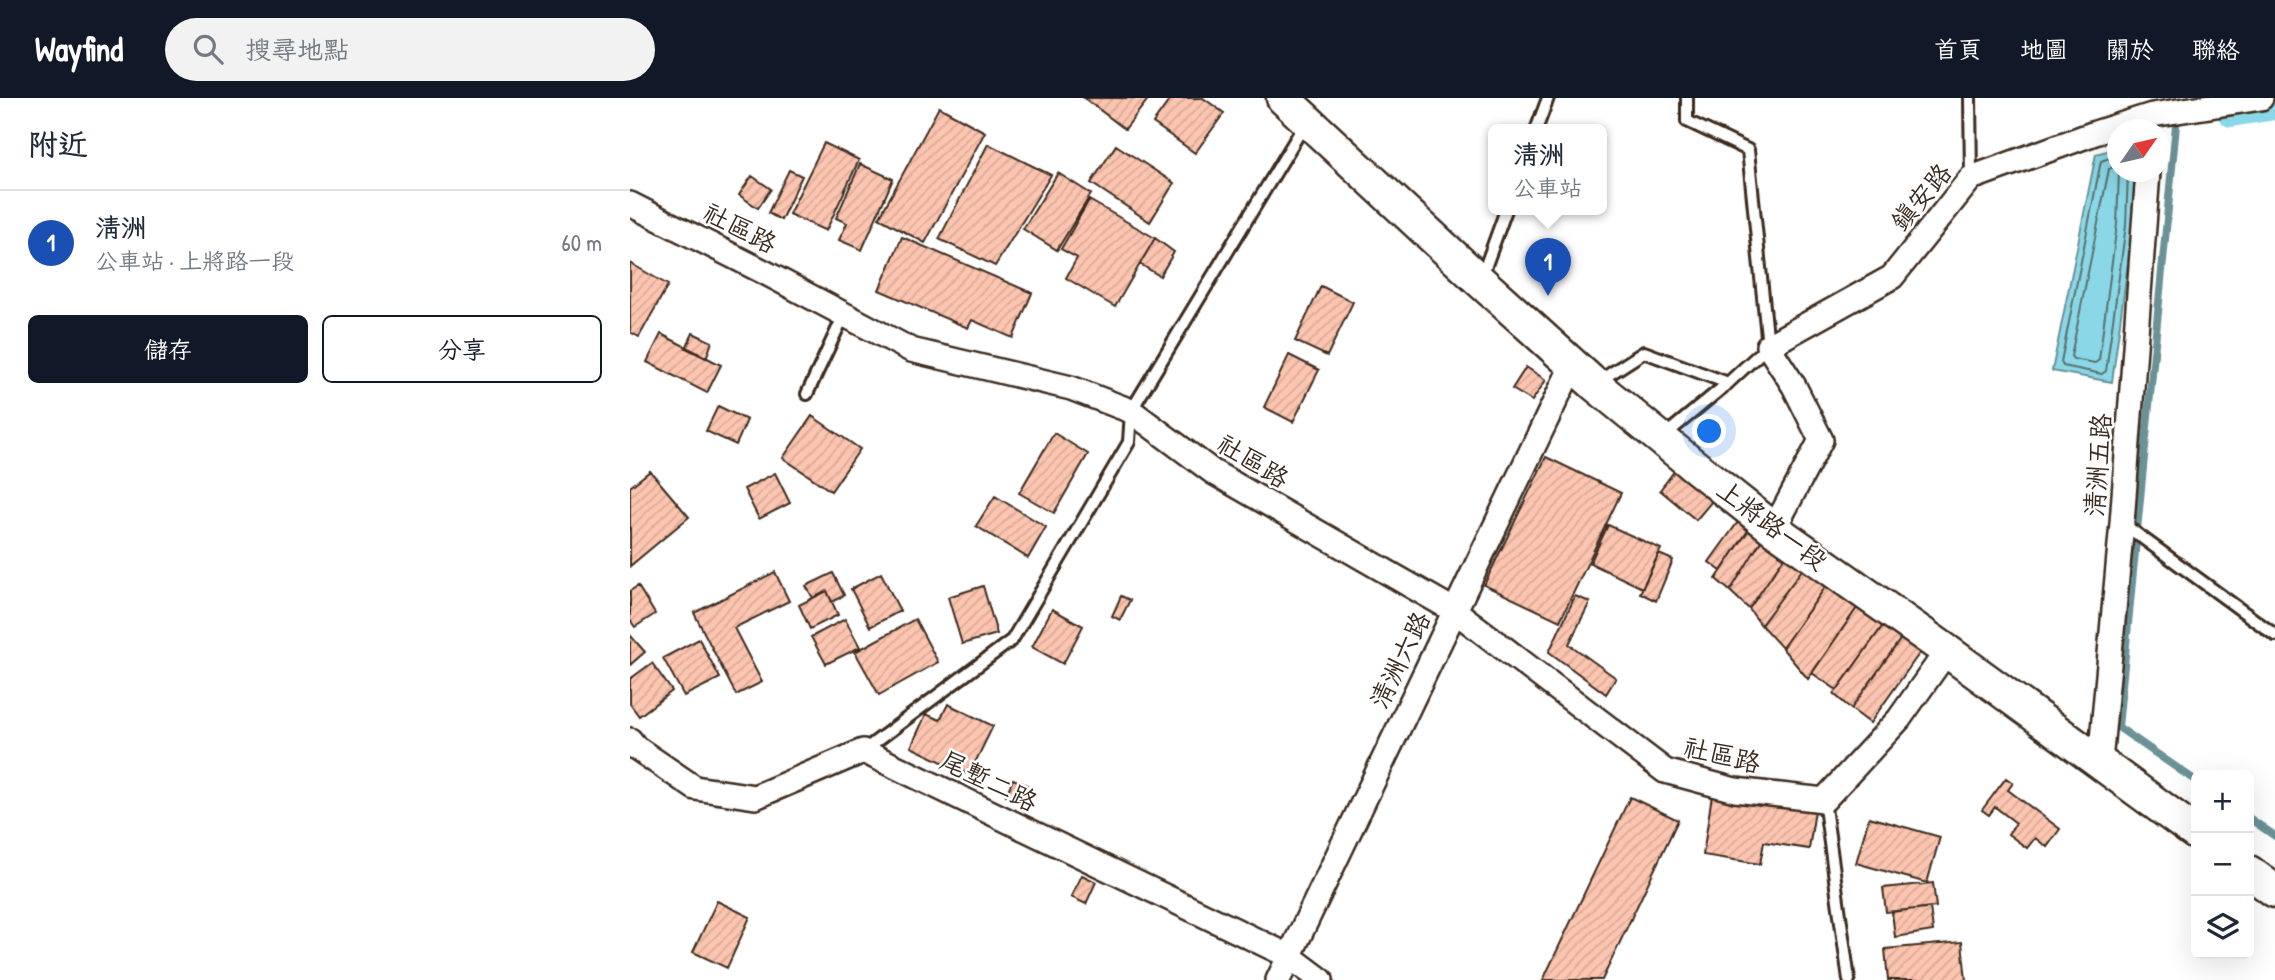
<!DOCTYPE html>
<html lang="zh-TW">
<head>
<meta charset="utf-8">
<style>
  :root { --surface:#fff; --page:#f2f2f3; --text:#1f2937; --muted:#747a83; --line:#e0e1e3; --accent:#111827 }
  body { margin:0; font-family:"Patrick Hand","LXGW WenKai TC",sans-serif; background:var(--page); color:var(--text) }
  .controls { position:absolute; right:21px; bottom:21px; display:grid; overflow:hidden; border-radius:10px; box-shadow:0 7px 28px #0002 }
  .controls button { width:63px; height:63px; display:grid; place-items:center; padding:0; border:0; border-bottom:2px solid var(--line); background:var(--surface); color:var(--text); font:35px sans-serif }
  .compass { position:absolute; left:1477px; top:21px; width:63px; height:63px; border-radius:50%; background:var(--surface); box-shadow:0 7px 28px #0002; rotate:56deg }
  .you { position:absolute; left:1080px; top:334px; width:24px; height:24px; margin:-18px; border:5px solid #fff; border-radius:50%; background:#1a73e8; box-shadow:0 0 0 10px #1a73e833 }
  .badge { display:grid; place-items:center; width:46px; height:46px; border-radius:50%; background:var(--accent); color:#fff; font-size:23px; font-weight:700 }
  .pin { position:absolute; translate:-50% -58px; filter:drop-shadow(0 2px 4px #0008) }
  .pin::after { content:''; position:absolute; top:37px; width:24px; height:21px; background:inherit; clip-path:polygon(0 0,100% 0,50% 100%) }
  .popup { position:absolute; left:858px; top:26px; width:119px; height:91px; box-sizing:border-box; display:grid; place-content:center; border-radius:10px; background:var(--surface); filter:drop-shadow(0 2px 5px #0005); font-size:23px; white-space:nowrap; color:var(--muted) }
  .popup b { font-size:26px; color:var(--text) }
  .popup::after { content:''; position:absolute; left:50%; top:100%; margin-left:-14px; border:14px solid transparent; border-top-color:var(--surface) }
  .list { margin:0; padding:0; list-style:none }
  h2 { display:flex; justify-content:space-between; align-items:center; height:91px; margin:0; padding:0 28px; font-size:30px }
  h2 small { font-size:23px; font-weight:400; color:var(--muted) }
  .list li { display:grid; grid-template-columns:46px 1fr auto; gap:21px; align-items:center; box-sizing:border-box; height:105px; padding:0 28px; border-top:2px solid var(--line) }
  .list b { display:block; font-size:26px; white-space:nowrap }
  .list p { margin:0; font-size:23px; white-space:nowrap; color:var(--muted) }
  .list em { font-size:23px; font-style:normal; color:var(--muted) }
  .actions { display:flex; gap:14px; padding:21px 28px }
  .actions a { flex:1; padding:16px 0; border:2px solid var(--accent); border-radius:10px; text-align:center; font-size:24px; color:var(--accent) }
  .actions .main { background:var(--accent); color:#fff }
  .icon { flex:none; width:38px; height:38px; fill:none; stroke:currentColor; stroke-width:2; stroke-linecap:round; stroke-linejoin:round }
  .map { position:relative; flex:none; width:1645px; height:882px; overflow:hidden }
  header { display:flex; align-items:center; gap:42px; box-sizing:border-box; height:98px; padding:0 35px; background:var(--accent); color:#fff }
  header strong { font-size:33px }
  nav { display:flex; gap:38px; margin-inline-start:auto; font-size:24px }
  .search { width:490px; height:63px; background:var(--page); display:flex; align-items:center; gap:18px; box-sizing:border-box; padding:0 24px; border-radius:38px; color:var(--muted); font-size:26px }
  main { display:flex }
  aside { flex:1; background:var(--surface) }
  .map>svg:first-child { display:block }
</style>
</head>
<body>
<header>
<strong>Wayfind</strong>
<div class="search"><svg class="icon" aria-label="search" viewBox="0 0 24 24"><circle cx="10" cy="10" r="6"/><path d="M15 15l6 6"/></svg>搜尋地點</div>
<nav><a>首頁</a><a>地圖</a><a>關於</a><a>聯絡</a></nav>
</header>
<main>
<aside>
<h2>附近<small></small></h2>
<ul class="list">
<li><span class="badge" style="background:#1a4fb4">1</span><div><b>清洲</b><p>公車站 · 上將路一段</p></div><em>60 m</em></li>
</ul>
<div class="actions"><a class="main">儲存</a><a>分享</a></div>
</aside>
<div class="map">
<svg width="1645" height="882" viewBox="0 0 1645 882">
  <defs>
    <pattern id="building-hatch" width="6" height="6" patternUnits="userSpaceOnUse" patternTransform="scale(1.75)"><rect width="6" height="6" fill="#fcc5b0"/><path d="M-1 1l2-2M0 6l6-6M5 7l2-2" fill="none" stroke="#d9a997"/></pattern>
  </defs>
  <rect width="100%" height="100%" fill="#fff"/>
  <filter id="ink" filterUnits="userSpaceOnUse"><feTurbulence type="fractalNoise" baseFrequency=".0143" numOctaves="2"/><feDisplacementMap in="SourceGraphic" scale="14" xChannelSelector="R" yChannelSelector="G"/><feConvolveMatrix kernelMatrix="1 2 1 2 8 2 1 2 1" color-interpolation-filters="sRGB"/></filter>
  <g filter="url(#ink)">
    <!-- water -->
    <path fill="#8ad8e7" stroke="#6a9297" stroke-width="2" d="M 1487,50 L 1488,74 L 1505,74 L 1503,127 L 1482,284 L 1422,273 L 1466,56 Z"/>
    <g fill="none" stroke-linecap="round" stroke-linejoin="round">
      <!-- shore -->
      <path stroke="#5b706e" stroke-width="2" d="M 1488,57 L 1471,63 L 1431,264 L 1433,268 L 1472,276 L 1476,273 L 1496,127 L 1498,74
        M 1488,67 L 1479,71 L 1441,258 L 1443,261 L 1465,265 L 1469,262 L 1487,126 L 1489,74"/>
      <!-- stream -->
      <path stroke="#6a9297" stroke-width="8" d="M 1547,17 L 1488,629 L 1566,683
        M 1619,720 L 1645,738"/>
      <!-- canal -->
      <path stroke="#8ad8e7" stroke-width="26" d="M 1601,16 L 1645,9"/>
    </g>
    <!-- building -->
    <path fill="url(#building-hatch)" stroke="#3b2a1e" stroke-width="2" d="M 454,0 L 519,0 L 495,31 Z
      M 541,0 L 573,0 L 594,15 L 565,55 L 523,25 Z
      M 309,9 L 355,34 L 295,145 L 249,120 Z
      M 194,45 L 229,62 L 196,133 L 159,116 Z
      M 358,46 L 421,77 L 365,168 L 309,141 Z
      M 486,47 L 544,85 L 520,124 L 461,85 Z
      M 230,66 L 263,81 L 232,152 L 209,142 L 217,125 L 206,120 Z
      M 159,72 L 172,78 L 151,122 L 138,115 Z
      M 428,75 L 461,96 L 427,152 L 393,131 Z
      M 122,78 L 141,91 L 128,110 L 109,97 Z
      M 459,102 L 525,140 L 485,209 L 436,180 L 447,160 L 431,151 Z
      M 272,139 L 402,195 L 383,240 L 342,222 L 338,230 L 249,192 Z
      M 525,140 L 544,154 L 530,178 L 510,166 Z
      M 0,165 L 38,187 L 9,239 L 0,234 Z
      M 691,188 L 723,204 L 697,258 L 665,243 Z
      M 63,235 L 82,244 L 76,260 L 56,250 Z
      M 31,236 L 91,267 L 77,295 L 17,264 Z
      M 659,257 L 689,272 L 663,324 L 634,309 Z
      M 896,269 L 916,282 L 902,303 L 882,291 Z
      M 88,308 L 117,322 L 106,347 L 76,333 Z
      M 182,318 L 230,351 L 201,393 L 153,360 Z
      M 424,335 L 458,356 L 424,415 L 389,395 Z
      M 916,359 L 991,395 L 930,523 L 854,487 Z
      M 1049,367 L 1088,396 L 1066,422 L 1030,392 Z
      M 20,373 L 59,419 L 0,468 L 0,389 Z
      M 145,375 L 160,405 L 129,421 L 114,391 Z
      M 365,398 L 416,429 L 398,460 L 346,428 Z
      M 1113,417 L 1123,425 L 1091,473 L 1079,464 Z
      M 1126,421 L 1139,430 L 1100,493 L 1086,481 Z
      M 978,427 L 1031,451 L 1012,490 L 960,465 Z
      M 1139,430 L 1162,448 L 1119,511 L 1100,493 Z
      M 1162,448 L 1180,461 L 1131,527 L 1119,511 Z
      M 1029,456 L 1043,462 L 1026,503 L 1010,495 Z
      M 1180,461 L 1199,484 L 1152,550 L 1131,527 Z
      M 145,474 L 159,503 L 104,530 L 132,584 L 106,597 L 64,515 Z
      M 203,475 L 214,497 L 202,504 L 197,493 L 183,500 L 176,488 Z
      M 251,475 L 270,513 L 240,529 L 221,491 Z
      M 1199,484 L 1229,507 L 1178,581 L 1152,550 Z
      M 8,488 L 25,516 L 5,529 L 0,522 L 0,493 Z
      M 353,488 L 367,536 L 332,546 L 318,499 Z
      M 197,493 L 208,517 L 180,531 L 169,507 Z
      M 491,498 L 500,502 L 490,522 L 482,518 Z
      M 945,498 L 960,504 L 939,546 L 986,580 L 976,596 L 919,554 Z
      M 1229,507 L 1254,526 L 1207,592 L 1182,575 Z
      M 422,511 L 453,528 L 433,566 L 402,549 Z
      M 215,521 L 230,549 L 196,566 L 181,539 Z
      M 285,521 L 308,564 L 249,597 L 225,554 Z
      M 1254,526 L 1272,539 L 1221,611 L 1204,596 Z
      M 0,537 L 15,554 L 0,567 Z
      M 1272,539 L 1291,553 L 1240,625 L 1221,611 Z
      M 69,541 L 90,580 L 54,598 L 33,560 Z
      M 22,565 L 42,593 L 9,618 L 0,606 L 0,581 Z
      M 318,606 L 363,628 L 339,677 L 281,649 L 296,616 L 310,622 Z
      M 1376,680 L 1383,685 L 1378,692 L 1430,731 L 1417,749 L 1405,740 L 1397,750 L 1378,736 L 1386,725 L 1365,709 L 1359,717 L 1352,712 Z
      M 383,681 L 397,687 L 390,703 L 376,697 Z
      M 1083,690 L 1186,706 L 1179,751 L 1134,744 L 1130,766 L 1073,757 Z
      M 1000,699 L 1048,722 L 972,882 L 913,882 Z
      M 1239,719 L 1310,739 L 1297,785 L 1226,765 Z
      M 452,777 L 466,784 L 456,806 L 441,799 Z
      M 1303,785 L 1306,809 L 1256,814 L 1253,790 Z
      M 87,803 L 120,819 L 97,870 L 63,854 Z
      M 1300,809 L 1303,833 L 1265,839 L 1262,814 Z
      M 1332,844 L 1336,882 L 1258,882 L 1255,851 Z"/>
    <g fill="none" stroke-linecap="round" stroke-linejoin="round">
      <!-- service casing -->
      <g stroke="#3b2a1e" stroke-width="16">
        <path id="service" d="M 1340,0 L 1341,80
          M 906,32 L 918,0
          M 852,178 L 876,112
          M 966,285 L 1014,254 L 1098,285
          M 177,296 L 214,217
          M 1034,338 L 1098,285 L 1138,248 L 1118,52 L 1057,23 L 1057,0
          M 1492,425 L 1645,537
          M 233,653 L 382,542 L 499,344 L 501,313 L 676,24
          M 1194,702 L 1219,882"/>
      </g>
      <!-- minor casing -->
      <g stroke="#3b2a1e" stroke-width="28">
        <path id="minor" d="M 0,106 L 136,175 L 281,252 L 441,290 L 501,313 L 583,374 L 825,513 L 1035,673 L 1105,692 L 1194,702 L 1269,621 L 1317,553
          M 1144,431 L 1191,342 L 1164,288 L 1138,248 L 1262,179 L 1341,80 L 1465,35 L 1522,17 L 1631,0
          M 0,642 L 5,649 L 65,690 L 125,699 L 233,653 L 659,858 L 691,882
          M 1470,664 L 1492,425 L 1518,74
          M 648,882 L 943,266"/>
      </g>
      <!-- secondary casing -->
      <g stroke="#3b2a1e" stroke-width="37">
        <path id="secondary" d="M 653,0 L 850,183 L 964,286 L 1062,366 L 1144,431 L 1317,553 L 1566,735
          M 1619,774 L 1645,793"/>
      </g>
      <!-- service -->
      <use href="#service" stroke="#fff" stroke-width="10"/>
      <!-- minor -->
      <use href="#minor" stroke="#fff" stroke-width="23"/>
      <!-- secondary -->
      <use href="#secondary" stroke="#fff" stroke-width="32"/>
    </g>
  </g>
  <g text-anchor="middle" stroke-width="5" stroke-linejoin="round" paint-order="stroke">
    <!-- street labels -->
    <g font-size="26" fill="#3b2a1e" stroke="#fff">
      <text transform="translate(1291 99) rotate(-50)" y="9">鎮安路</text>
      <text transform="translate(110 130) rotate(27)" y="9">社區路</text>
      <text transform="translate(623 363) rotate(31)" y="9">社區路</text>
      <text transform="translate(1468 367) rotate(-86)" y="9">清洲五路</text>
      <text transform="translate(1142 427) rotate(37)" y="9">上將路一段</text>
      <text transform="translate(770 562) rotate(-64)" y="9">清洲六路</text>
      <text transform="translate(1092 657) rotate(13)" y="9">社區路</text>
      <text transform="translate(359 683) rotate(26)" y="9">尾塹二路</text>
    </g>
  </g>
</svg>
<div class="controls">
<button>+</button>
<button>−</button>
<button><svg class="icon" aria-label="layers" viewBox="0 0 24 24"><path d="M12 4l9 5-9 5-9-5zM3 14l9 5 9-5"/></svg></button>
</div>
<svg class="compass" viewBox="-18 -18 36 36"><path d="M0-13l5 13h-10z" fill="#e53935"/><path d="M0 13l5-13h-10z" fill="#747a83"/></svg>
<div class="you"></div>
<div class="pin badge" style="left:918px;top:198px;background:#1a4fb4">1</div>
<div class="popup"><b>清洲</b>公車站</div>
</div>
</main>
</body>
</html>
